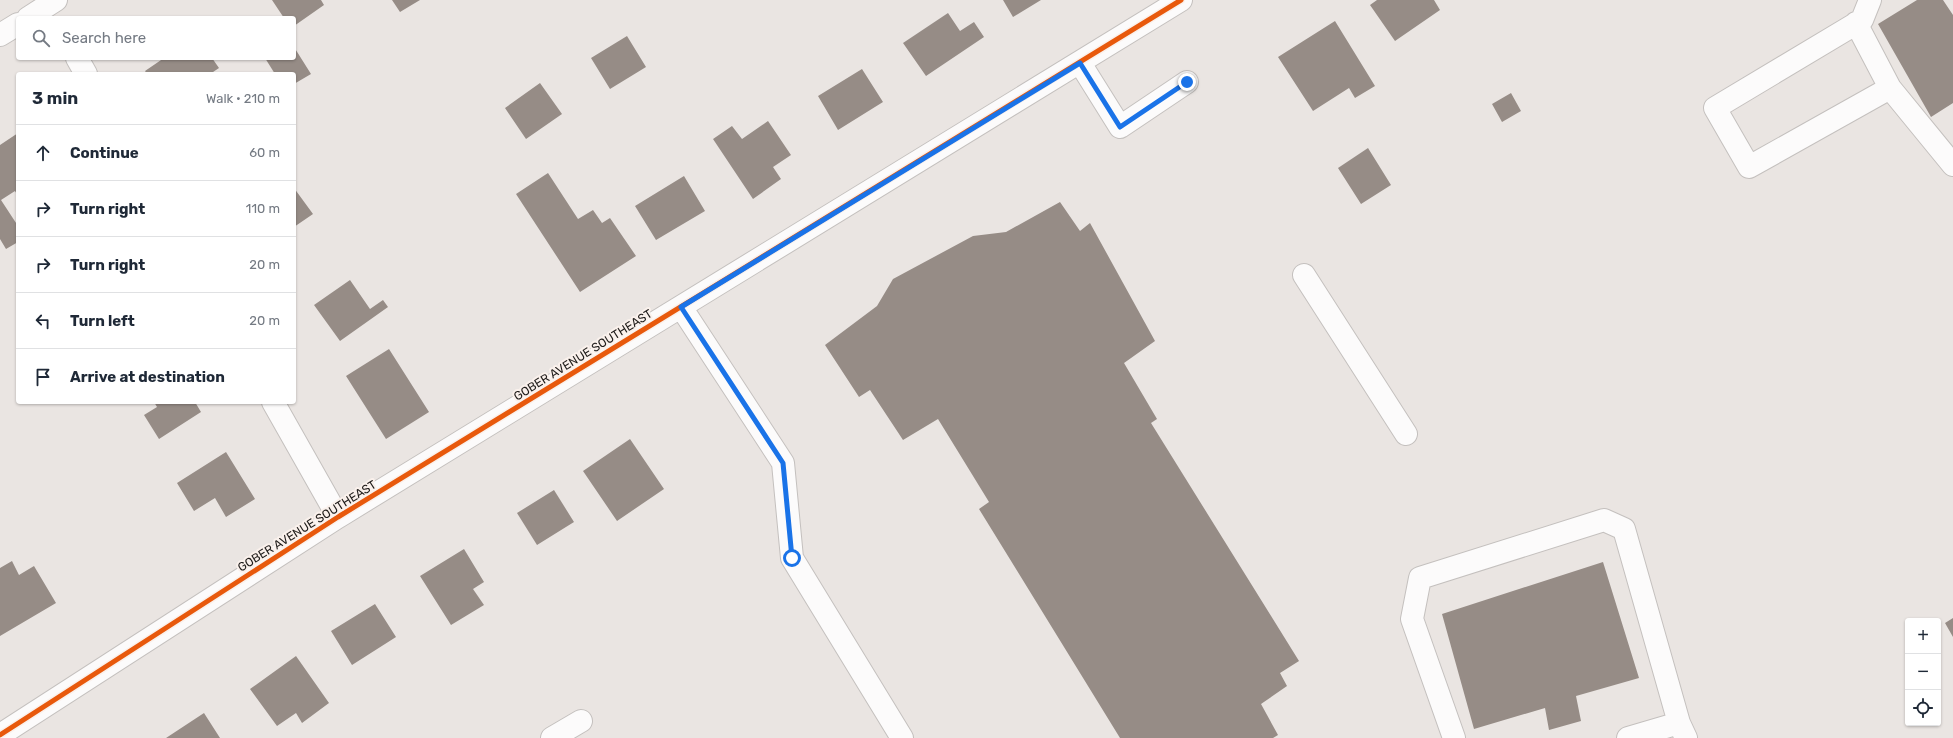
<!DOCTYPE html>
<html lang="en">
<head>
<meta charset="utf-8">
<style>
  :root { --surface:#fff; --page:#f6f6f7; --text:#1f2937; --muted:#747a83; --line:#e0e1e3 }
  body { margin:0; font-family:Rubik,sans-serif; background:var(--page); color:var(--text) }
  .controls { position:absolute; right:12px; bottom:12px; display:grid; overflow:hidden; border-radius:4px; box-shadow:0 1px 3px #0004 }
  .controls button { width:36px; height:36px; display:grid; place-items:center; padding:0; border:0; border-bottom:1px solid var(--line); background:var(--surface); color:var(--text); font:20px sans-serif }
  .stop { position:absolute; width:12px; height:12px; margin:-9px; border:3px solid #1a73e8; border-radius:50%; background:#fff }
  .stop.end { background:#1a73e8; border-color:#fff; box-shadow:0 1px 4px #0008 }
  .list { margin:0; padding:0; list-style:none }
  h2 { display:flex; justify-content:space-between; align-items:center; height:52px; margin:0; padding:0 16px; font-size:17px }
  h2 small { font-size:13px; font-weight:400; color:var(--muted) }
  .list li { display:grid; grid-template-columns:26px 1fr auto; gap:12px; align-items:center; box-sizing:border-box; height:56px; padding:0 16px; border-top:1px solid var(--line) }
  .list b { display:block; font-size:15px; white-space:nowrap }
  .list em { font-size:13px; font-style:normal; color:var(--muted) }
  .icon { flex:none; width:22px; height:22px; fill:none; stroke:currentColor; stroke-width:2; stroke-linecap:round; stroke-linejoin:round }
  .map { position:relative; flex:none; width:1953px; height:738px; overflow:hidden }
  .search { position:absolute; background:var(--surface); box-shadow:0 1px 3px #0004; left:16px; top:16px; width:280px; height:44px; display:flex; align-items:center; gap:10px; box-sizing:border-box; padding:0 14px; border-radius:4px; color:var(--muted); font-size:15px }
  .panel { position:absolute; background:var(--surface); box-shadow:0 1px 3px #0004; left:16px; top:72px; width:280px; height:332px; border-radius:4px }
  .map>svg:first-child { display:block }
</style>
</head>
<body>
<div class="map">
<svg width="1953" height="738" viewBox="0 0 1953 738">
  <rect width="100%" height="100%" fill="#eae5e2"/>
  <!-- building -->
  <path fill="#968c86" d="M 272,0 L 321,0 L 324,5 L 294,26 L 294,18 L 284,18 Z
    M 392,0 L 420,0 L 400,12 Z
    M 1003,0 L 1041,0 L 1013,17 Z
    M 1377,0 L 1434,0 L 1440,10 L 1395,41 L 1370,5 Z
    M 1917,0 L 1943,0 L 1953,15 L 1953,103 L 1931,117 L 1878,24 Z
    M 948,13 L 960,31 L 974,22 L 984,37 L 926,76 L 903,43 Z
    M 1335,21 L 1375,86 L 1355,98 L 1349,88 L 1313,111 L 1278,57 Z
    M 627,36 L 646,67 L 610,89 L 591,58 Z
    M 294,47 L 311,74 L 294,84 L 294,74 L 275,74 L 265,58 L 294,58 Z
    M 164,58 L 212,58 L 219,68 L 210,74 L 147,74 L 145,71 Z
    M 862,69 L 883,102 L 838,130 L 818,96 Z
    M 540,83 L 562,114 L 526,139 L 505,108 Z
    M 1511,93 L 1521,111 L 1502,122 L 1492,104 Z
    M 768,121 L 791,155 L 773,167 L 781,179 L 753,199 L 713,139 L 732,126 L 742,139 Z
    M 18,133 L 18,196 L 15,191 L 1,200 L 18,226 L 18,242 L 6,249 L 0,239 L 0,145 Z
    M 1368,148 L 1391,185 L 1361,204 L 1338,168 Z
    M 548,173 L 578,219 L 593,210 L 602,223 L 610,218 L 636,256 L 580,292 L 516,194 Z
    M 684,176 L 705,211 L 656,240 L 635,206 Z
    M 294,188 L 313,214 L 294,227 Z
    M 1060,202 L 1080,231 L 1090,223 L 1155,341 L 1124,363 L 1157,419 L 1151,423 L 1299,661 L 1280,673 L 1287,686 L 1261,704 L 1278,735 L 1273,738 L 1120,738 L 979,509 L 989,502 L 938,419 L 903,440 L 870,390 L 859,397 L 825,345 L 877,306 L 893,279 L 973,236 L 1006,232 Z
    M 350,280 L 370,309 L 383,300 L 388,307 L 340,341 L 314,305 Z
    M 389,349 L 429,412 L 386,439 L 346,376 Z
    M 154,402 L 195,402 L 201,412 L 159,439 L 144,415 L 157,407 Z
    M 630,439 L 664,489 L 617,521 L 583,471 Z
    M 226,452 L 255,499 L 226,517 L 215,498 L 194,511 L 177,483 Z
    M 554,490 L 574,522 L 537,545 L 517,513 Z
    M 464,549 L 484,582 L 473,589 L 484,605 L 451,625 L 420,576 Z
    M 12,561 L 19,575 L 34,566 L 56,603 L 0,636 L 0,568 Z
    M 1603,562 L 1639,678 L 1576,696 L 1581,721 L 1549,730 L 1545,708 L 1474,729 L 1442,614 Z
    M 375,604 L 396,637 L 352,665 L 331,631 Z
    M 1953,618 L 1953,637 L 1945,623 Z
    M 296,656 L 329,703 L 302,723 L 296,713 L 277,726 L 250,689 Z
    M 204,713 L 220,738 L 166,738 Z"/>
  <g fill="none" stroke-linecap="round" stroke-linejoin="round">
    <!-- minor casing -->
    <g stroke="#c4c0be" stroke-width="24">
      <path id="minor" d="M 1870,0 L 1862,20 L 1715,108 L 1749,167 L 1890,88 L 1953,165
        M 28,18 L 56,0
        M 1856,23 L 1890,88
        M 0,35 L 18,24
        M 77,58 L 86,74
        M 1080,63 L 1120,127 L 1187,82
        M 1304,275 L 1406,434
        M 681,307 L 783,463 L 792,558 L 902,738
        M 273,402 L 338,517
        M 0,735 L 338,517 L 1181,0
        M 552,738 L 581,721
        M 1454,738 L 1412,619 L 1420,578 L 1604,520 L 1624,529 L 1679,723 L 1686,738
        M 1628,738 L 1679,723"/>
    </g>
    <!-- minor -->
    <use href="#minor" stroke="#fcfbfb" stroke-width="22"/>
    <!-- cycleway casing -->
    <g stroke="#faf1ec" stroke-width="8">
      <path id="cycleway" d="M 0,735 L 338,517 L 1181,0"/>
    </g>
    <!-- cycleway -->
    <use href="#cycleway" stroke="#e8590c" stroke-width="5"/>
  </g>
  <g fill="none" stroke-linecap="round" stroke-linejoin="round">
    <!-- route -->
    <path stroke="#1a73e8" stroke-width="5" d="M 792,558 L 783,463 L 681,307 L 1080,63 L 1120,127 L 1187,82"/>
  </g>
  <g text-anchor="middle" stroke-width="4" stroke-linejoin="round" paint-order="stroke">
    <!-- street labels -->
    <g font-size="12" fill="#1e1b19" stroke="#faf1ec">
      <text transform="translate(583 355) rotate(-32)" y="4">GOBER AVENUE SOUTHEAST</text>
      <text transform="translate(307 526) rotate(-32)" y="4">GOBER AVENUE SOUTHEAST</text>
    </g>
  </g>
</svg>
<div class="controls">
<button>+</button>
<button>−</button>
<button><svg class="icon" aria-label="locate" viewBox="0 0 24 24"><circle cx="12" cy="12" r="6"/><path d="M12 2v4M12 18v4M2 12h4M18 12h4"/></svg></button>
</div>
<div class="stop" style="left:792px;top:558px"></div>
<div class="stop end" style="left:1187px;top:82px"></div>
<div class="search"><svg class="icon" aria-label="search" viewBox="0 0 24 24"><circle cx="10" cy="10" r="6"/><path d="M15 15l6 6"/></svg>Search here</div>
<section class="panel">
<h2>3 min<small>Walk · 210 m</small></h2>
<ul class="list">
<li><svg class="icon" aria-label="ahead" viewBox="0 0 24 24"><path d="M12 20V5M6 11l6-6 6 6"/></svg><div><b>Continue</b></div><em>60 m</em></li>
<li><svg class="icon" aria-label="right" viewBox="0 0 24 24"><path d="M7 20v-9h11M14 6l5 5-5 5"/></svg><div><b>Turn right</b></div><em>110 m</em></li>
<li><svg class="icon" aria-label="right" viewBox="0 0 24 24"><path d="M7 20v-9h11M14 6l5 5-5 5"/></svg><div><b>Turn right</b></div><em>20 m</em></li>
<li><svg class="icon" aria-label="left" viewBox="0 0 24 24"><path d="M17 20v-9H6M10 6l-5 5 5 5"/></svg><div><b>Turn left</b></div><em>20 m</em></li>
<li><svg class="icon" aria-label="arrive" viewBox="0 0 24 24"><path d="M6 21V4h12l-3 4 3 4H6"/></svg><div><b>Arrive at destination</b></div></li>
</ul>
</section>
</div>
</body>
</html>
